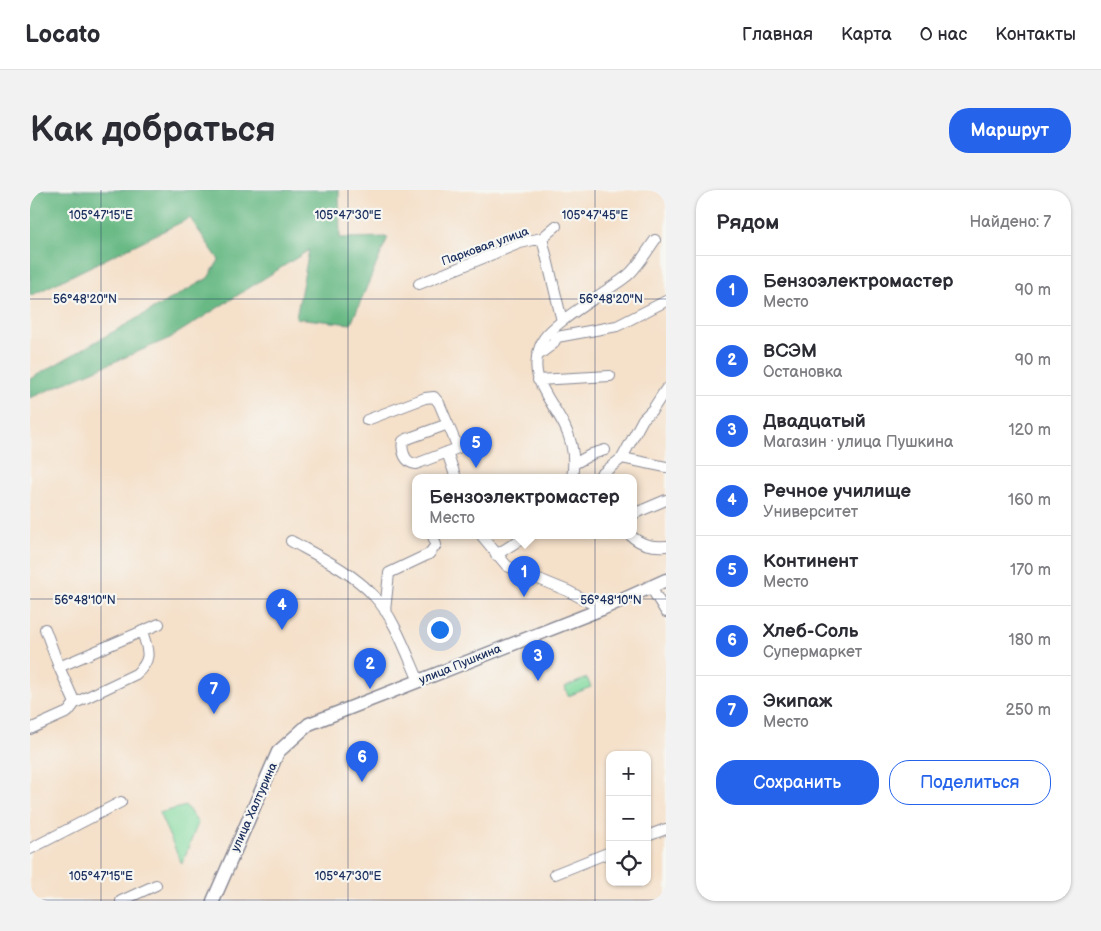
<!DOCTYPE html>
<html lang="ru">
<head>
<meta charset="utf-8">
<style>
  :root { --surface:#fff; --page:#f2f2f3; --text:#2b2b33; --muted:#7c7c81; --line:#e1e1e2; --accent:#2563eb }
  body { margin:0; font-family:"Balsamiq Sans",sans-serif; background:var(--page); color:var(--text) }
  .controls { position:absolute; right:15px; bottom:15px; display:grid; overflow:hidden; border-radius:10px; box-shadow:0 1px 4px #0004 }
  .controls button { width:45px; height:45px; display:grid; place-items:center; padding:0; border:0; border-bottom:1px solid var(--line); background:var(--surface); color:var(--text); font:25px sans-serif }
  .you { position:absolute; left:409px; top:439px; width:18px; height:18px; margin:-12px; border:4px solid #fff; border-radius:50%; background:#1a73e8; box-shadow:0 0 0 8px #1a73e833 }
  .badge { display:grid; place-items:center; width:32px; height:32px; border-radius:50%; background:var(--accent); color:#fff; font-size:16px; font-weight:700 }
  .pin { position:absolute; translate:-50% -41px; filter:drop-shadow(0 1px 2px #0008) }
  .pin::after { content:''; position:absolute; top:26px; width:18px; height:15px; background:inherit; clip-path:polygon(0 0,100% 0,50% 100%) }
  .popup { position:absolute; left:382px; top:284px; width:225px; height:65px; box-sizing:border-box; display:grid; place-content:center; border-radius:10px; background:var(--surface); filter:drop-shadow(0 1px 4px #0005); font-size:16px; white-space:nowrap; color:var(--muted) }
  .popup b { font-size:19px; color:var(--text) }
  .popup::after { content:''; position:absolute; left:50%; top:100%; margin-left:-10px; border:10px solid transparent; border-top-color:var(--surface) }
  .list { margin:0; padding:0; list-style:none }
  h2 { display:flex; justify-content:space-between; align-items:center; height:65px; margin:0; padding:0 20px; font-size:21px }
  h2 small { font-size:16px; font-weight:400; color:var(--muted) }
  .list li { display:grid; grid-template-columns:32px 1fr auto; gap:15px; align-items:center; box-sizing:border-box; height:70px; padding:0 20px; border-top:1px solid var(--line) }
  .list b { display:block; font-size:19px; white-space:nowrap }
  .list p { margin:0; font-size:16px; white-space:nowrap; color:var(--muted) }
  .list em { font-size:16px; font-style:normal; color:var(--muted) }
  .actions { display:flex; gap:10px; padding:15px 20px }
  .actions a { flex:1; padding:11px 0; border:1px solid var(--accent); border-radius:20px; text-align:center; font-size:18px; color:var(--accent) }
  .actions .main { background:var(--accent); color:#fff }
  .icon { flex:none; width:28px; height:28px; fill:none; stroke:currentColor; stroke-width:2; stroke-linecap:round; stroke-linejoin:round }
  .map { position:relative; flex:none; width:636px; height:711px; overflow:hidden; border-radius:20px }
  header { display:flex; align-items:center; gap:30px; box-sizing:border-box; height:70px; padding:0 25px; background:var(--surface); border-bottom:1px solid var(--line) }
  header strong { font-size:24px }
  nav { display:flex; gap:28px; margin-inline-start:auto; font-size:18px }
  .intro { display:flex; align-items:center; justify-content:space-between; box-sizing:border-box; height:120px; padding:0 30px }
  h1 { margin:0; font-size:35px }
  .button { padding:12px 22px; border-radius:20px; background:var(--accent); color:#fff; font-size:18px; font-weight:700 }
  main { display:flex; gap:30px; padding:0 30px }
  aside { flex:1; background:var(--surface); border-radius:20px; box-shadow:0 1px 4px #0004 }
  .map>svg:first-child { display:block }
</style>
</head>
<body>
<header>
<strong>Locato</strong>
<nav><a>Главная</a><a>Карта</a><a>О нас</a><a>Контакты</a></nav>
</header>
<div class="intro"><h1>Как добраться</h1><a class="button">Маршрут</a></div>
<main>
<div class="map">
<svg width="636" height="711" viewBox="0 0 636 711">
  <rect width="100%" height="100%" fill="#f6f6f2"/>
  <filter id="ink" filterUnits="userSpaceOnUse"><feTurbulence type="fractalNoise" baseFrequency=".02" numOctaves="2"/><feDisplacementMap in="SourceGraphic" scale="10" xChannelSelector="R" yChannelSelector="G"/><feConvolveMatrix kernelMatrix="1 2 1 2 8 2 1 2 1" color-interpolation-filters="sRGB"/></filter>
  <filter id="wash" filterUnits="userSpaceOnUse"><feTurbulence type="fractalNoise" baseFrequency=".0096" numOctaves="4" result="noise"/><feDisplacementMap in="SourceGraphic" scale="20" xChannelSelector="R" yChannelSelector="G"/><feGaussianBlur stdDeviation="1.12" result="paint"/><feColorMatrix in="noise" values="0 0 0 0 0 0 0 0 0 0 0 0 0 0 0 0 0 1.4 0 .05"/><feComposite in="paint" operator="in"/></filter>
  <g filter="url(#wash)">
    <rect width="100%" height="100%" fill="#f5e0c9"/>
    <!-- green -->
    <path fill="#81d99d" stroke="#4e847e" d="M 557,488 L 561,497 L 538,506 L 535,497 Z
      M 156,616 L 168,633 L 152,674 L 129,623 Z"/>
    <!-- forest -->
    <path fill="#68b984" stroke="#427471" d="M 0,0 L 309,0 L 310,48 L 358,47 L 321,134 L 266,128 L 279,60 L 140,148 L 0,208 L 0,189 L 178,88 L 189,70 L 160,28 L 0,106 Z"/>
  </g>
  <g filter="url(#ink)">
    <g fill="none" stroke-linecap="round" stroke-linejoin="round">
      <!-- minor casing -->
      <g stroke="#888894" stroke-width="12">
        <path id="minor" d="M 512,48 L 532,131
          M 389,94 L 490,53 L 512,48 L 526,36
          M 507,166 L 523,154 L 527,147 L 587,136 L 636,111
          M 508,190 L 580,186
          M 337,230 L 395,208 L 404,207 L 409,213 L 428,258 L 386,274 C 375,273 371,261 373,251 L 377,249 L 418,234
          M 417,262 L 426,288
          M 592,268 L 636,277
          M 544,274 L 562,264 L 575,260
          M 542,288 C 545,270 543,253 535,237 C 520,206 494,187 513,150 C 523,132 578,101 597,86 C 608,77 617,61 625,50
          M 567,288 L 592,268 L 613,229 L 623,219 L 636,199
          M 603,324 L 636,310
          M 452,346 L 477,376 L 538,401 L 572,419
          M 601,346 C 612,355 622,357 636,356
          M 261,351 C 290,367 322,382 344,406 C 364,427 377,464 389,491
          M 466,365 L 496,346
          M 620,396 L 636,422
          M 355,421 L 359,383 L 399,364 L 406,355 L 403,346
          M 15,439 L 29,477 L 45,513
          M 29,477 L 129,434
          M 0,539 L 38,522 L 45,513 L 106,484 C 123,469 118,461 112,441
          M 617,646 L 636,639
          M 0,659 L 91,612
          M 525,684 L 580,662
          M 91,711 L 126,695"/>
      </g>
      <!-- major casing -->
      <g stroke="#888894" stroke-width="15">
        <path id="major" d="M 183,711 L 248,562 L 279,534 L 572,419 L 636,390"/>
      </g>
      <!-- minor -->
      <use href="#minor" stroke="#fff" stroke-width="10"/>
      <!-- major -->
      <use href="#major" stroke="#fff" stroke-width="12"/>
    </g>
  </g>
  <!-- ticks -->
  <path fill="none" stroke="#1b2f5e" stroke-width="1" stroke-opacity="0.45" d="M 71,0 L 71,711M 318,0 L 318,711M 565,0 L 565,711M 0,109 L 636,109M 0,409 L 636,409M 0,710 L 636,710"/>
  <g text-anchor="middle" stroke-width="4.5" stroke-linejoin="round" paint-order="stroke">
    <!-- street labels -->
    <g font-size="12" fill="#1b2f5e" stroke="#f6f6f2">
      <text transform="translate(455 56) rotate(-20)" y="4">Парковая улица</text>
      <text transform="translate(430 474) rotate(-22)" y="4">улица Пушкина</text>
      <text transform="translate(224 617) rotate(-66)" y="4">улица Халтурина</text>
    </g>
  </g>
  <g font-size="12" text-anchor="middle" fill="#1b2f5e" stroke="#f6f6f2" stroke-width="4.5" stroke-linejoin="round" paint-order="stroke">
    <text x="71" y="29">105°47'15"E</text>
    <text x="318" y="29">105°47'30"E</text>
    <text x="565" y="29">105°47'45"E</text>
    <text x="55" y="113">56°48'20"N</text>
    <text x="581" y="113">56°48'20"N</text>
    <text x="55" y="414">56°48'10"N</text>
    <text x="581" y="414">56°48'10"N</text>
    <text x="71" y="690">105°47'15"E</text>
    <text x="318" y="690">105°47'30"E</text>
  </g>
</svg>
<div class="controls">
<button>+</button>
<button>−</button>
<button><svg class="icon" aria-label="locate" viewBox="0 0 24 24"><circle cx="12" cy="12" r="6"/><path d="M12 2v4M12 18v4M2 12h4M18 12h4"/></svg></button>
</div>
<div class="you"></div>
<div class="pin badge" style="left:494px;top:407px">1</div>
<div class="popup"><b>Бензоэлектромастер</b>Место</div>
<div class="pin badge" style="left:340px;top:499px">2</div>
<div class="pin badge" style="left:508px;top:491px">3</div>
<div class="pin badge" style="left:252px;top:440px">4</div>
<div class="pin badge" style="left:446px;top:278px">5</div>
<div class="pin badge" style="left:332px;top:592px">6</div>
<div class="pin badge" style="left:184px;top:524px">7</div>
</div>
<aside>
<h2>Рядом<small>Найдено: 7</small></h2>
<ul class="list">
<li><span class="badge">1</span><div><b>Бензоэлектромастер</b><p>Место</p></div><em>90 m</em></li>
<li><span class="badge">2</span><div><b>ВСЭМ</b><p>Остановка</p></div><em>90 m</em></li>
<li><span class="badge">3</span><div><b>Двадцатый</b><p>Магазин · улица Пушкина</p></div><em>120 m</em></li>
<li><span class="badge">4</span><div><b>Речное училище</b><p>Университет</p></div><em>160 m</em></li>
<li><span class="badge">5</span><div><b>Континент</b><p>Место</p></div><em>170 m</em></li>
<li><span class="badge">6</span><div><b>Хлеб-Соль</b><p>Супермаркет</p></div><em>180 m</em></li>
<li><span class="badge">7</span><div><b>Экипаж</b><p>Место</p></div><em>250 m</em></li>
</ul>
<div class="actions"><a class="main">Сохранить</a><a>Поделиться</a></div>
</aside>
</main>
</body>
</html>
